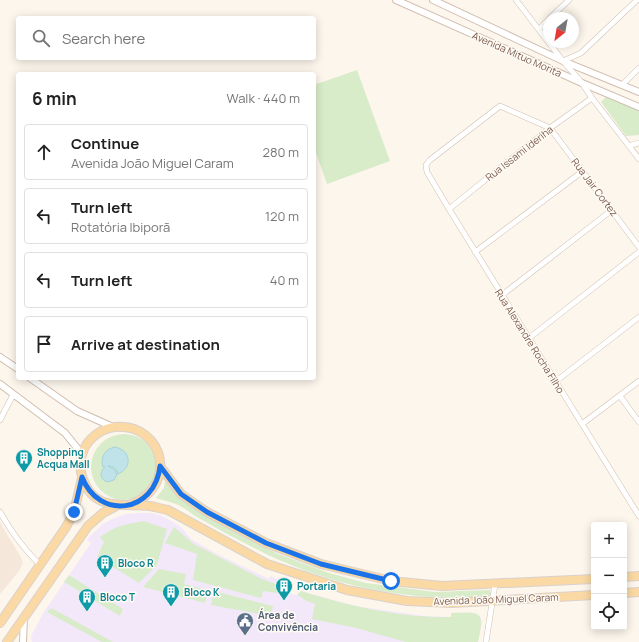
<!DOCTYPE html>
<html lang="en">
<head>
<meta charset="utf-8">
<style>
  :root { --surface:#fff; --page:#f6f6f6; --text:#222; --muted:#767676; --line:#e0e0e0 }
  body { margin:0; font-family:Manrope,sans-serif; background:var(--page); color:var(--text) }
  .controls { position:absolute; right:12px; bottom:12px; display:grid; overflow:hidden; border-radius:4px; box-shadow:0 2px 10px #0003 }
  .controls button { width:36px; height:36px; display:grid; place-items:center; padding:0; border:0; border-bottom:1px solid var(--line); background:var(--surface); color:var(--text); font:20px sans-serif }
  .compass { position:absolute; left:543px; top:12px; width:36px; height:36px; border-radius:50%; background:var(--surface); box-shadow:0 2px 10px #0003; rotate:211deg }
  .stop { position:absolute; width:12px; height:12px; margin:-9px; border:3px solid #1a73e8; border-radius:50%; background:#fff }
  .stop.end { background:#1a73e8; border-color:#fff; box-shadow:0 1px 4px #0008 }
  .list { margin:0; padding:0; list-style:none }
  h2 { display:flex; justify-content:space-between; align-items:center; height:52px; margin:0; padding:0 16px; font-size:17px }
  h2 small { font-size:13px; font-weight:400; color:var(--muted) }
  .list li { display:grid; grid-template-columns:26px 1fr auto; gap:12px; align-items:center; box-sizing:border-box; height:56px; margin:0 8px 8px; padding:0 8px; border:1px solid var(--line); border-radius:4px }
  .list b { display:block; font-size:15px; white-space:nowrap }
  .list p { margin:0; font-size:13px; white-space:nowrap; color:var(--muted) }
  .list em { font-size:13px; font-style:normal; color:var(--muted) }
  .icon { flex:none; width:22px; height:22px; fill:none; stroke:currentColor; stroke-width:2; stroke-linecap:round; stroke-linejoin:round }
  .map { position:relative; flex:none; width:639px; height:642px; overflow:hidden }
  .search { position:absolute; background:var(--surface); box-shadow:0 2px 10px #0003; left:16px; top:16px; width:300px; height:44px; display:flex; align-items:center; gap:10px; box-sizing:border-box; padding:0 14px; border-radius:4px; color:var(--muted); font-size:15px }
  .panel { position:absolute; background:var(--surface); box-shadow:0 2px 10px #0003; left:16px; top:72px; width:300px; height:308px; border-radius:4px }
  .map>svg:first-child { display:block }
</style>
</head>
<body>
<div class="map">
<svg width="639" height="642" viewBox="0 0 639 642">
  <rect width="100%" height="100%" fill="#fdf6ec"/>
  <!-- residential -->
  <path fill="#f5e8da" d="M 0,522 L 8,536 L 21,557 L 23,563 L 19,571 L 0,594 Z"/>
  <!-- education -->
  <path fill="#f3e8fa" d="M 140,513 L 150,513 L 160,515 L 170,520 L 182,528 L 191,539 L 217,554 L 269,579 L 270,576 L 284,582 L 285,585 L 283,592 L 297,595 L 301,591 L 355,606 L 424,616 L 451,617 L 451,613 L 475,613 L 481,618 L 482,622 L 478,642 L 32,642 L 31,636 L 44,612 L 91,543 L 87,540 L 91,535 L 103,524 L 112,519 L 126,514 Z"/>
  <!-- green -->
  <path fill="#d8ecc9" d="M 357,70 L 390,161 L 327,184 L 314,147 L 314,85 Z
    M 606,97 L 639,111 L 639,135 L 626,136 L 601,102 Z
    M91 467a33 33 0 1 1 66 0a33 33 0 1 1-66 0Z
    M 165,481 L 187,503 L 240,535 L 278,554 L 329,573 L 366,583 L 435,592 L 490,590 L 491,595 L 489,597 C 407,602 329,586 256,549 C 236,539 216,528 197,517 C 190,513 184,507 176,504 C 170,502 163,500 156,498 L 164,488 Z
    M 144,521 L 167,529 L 157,565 L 139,583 L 97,557 L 104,542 L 100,537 C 117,525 124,525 144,521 Z
    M 174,527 L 194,544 L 262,579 L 279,585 L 277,593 L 263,591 L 261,598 L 193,580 L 197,554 L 165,543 Z
    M 159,569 L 186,574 L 184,584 L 208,590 L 205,603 L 143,587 Z
    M 69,575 L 123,609 L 120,616 L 64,582 Z
    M 214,591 L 273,606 L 271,616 L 211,605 Z
    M 301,591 C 349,606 400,618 451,617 L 451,613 C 481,612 485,610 478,642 L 406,642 L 356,628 L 312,619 L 315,604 L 304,600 L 303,598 L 297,595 Z
    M 51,608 L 57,611 L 113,642 L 102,642 L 54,616 L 47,612 Z"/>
  <!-- water -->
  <path fill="#bfe3e8" stroke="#a5d3da" d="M 115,447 C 131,450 133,468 118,474 C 117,469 113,466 108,466 L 115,470 L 117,475 L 114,480 L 107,482 C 100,479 99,472 105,467 L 103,467 C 100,457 105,449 115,447 Z"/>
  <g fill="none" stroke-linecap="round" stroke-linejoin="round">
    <!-- minor casing -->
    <g stroke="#d1beb0" stroke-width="6">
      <path id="minor" d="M 516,0 L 563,61 L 582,83 L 592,98 L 639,159
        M 550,18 L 569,0
        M 539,29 L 549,19
        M 563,61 L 581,53 L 637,0
        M 622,85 L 639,68
        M 629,146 L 639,143
        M 449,209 L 550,128 L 592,98
        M 639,247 L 550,128 L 500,106 L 430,160 L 426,165 L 427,172 L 449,209 L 639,516
        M 475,252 L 583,171
        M 502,295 L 612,210
        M 528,339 L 639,252
        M 555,382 L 639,317
        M 620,396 L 639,422
        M 0,420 L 13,395
        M 582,424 L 639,381
        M 0,512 C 11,532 24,549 40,565
        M 486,642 L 495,584"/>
    </g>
    <!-- tertiary casing -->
    <g stroke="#d1beb0" stroke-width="8">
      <path id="tertiary" d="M 396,0 L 582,83 L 639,107
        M 433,0 L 563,61 L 639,92
        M 0,357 L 18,369
        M 30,378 L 77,411 L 113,427
        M 0,384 L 65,433 L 82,454
        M 23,642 L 24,618"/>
    </g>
    <!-- primary casing -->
    <g stroke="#dad1cd" stroke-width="10">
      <path id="primary" d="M 160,466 L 181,494 L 207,512 L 266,543 L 321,564 L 391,581 L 442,586 L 594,579
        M 129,505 C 179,488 165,423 115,427 C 102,428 89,438 84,449 C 80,458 79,469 83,479 C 94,512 123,503 150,506 C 156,507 162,509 168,510 L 267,564 L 347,590 L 407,601 L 452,603 L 594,595
        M 624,577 L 639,576
        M 624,593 L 639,592
        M 0,623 L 66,527 L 74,512 L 82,478
        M 7,642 L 88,526 L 103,513 L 116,506"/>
    </g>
    <!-- minor -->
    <use href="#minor" stroke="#fff" stroke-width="5"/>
    <!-- tertiary -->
    <use href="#tertiary" stroke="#fff" stroke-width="6"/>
    <!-- primary -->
    <use href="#primary" stroke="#fbd9a5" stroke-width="8"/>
  </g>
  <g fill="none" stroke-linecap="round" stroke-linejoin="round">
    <!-- route -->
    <path stroke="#1a73e8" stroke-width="5" d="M 74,512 L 82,477 C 99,521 155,513 160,466 L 181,494 L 207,512 L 266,543 L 321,564 L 391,581"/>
  </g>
  <!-- icons -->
  <defs>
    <g id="building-pin" transform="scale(0.9)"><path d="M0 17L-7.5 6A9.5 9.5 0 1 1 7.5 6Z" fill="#0f9aa8" stroke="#fffaf3"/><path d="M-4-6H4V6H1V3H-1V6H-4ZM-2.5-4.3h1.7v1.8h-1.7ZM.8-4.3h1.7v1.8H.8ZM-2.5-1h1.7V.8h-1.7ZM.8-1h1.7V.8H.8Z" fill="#fff"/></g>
    <g id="civic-pin" transform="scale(0.9)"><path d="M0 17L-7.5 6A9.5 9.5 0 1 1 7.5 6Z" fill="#5c6f8a" stroke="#fffaf3"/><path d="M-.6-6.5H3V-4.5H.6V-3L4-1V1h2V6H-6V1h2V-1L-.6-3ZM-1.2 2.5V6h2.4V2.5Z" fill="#fff"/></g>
  </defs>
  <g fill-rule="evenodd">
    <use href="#building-pin" x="24" y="458"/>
    <use href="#building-pin" x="105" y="563"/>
    <use href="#building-pin" x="284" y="586"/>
    <use href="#building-pin" x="171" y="592"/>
    <use href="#building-pin" x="87" y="597"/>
    <use href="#civic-pin" x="245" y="621"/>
  </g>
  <g text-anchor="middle" stroke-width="3" stroke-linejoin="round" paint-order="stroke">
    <!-- street labels -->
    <g font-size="10" fill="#7a5c4d" stroke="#fffaf3">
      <text transform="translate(517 54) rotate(24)" y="4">Avenida Mituo Morita</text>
      <text transform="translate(519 153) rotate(-38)" y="4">Rua Issami Ideriha</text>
      <text transform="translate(595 187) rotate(53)" y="4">Rua Jair Cortez</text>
      <text transform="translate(530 341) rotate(58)" y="4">Rua Alexandre Rocha Filho</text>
      <text transform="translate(496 599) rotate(-2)" y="4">Avenida João Miguel Caram</text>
    </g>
    <!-- culture labels -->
    <g font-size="10" font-weight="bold" fill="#0d838f" stroke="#fffaf3" text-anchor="start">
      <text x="37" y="456">Shopping<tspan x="37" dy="12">Acqua Mall</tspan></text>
      <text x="118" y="567">Bloco R</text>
      <text x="297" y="590">Portaria</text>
      <text x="184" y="596">Bloco K</text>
      <text x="100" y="601">Bloco T</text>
    </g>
    <!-- service labels -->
    <g font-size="10" font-weight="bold" fill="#4e5e75" stroke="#fffaf3" text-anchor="start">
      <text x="258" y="619">Área de<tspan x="258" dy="12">Convivência</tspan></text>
    </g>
  </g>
</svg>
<div class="controls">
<button>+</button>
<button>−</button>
<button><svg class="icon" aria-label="locate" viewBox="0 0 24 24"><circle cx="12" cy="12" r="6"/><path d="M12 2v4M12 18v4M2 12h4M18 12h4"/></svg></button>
</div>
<svg class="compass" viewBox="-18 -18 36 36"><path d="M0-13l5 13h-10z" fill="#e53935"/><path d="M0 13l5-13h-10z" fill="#767676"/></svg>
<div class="stop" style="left:391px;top:581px"></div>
<div class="stop end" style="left:74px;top:512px"></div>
<div class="search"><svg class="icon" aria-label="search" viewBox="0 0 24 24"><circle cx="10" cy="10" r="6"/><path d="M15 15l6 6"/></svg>Search here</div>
<section class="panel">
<h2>6 min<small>Walk · 440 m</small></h2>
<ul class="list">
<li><svg class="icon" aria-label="ahead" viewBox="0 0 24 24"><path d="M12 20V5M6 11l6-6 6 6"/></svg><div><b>Continue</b><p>Avenida João Miguel Caram</p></div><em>280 m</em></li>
<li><svg class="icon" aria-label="left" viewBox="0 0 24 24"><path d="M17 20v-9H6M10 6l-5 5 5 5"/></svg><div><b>Turn left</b><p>Rotatória Ibiporã</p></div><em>120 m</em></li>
<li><svg class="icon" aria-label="left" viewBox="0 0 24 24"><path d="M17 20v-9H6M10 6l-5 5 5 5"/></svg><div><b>Turn left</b></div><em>40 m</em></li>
<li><svg class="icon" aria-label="arrive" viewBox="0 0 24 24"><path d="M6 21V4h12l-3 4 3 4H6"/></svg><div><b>Arrive at destination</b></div></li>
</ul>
</section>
</div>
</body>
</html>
